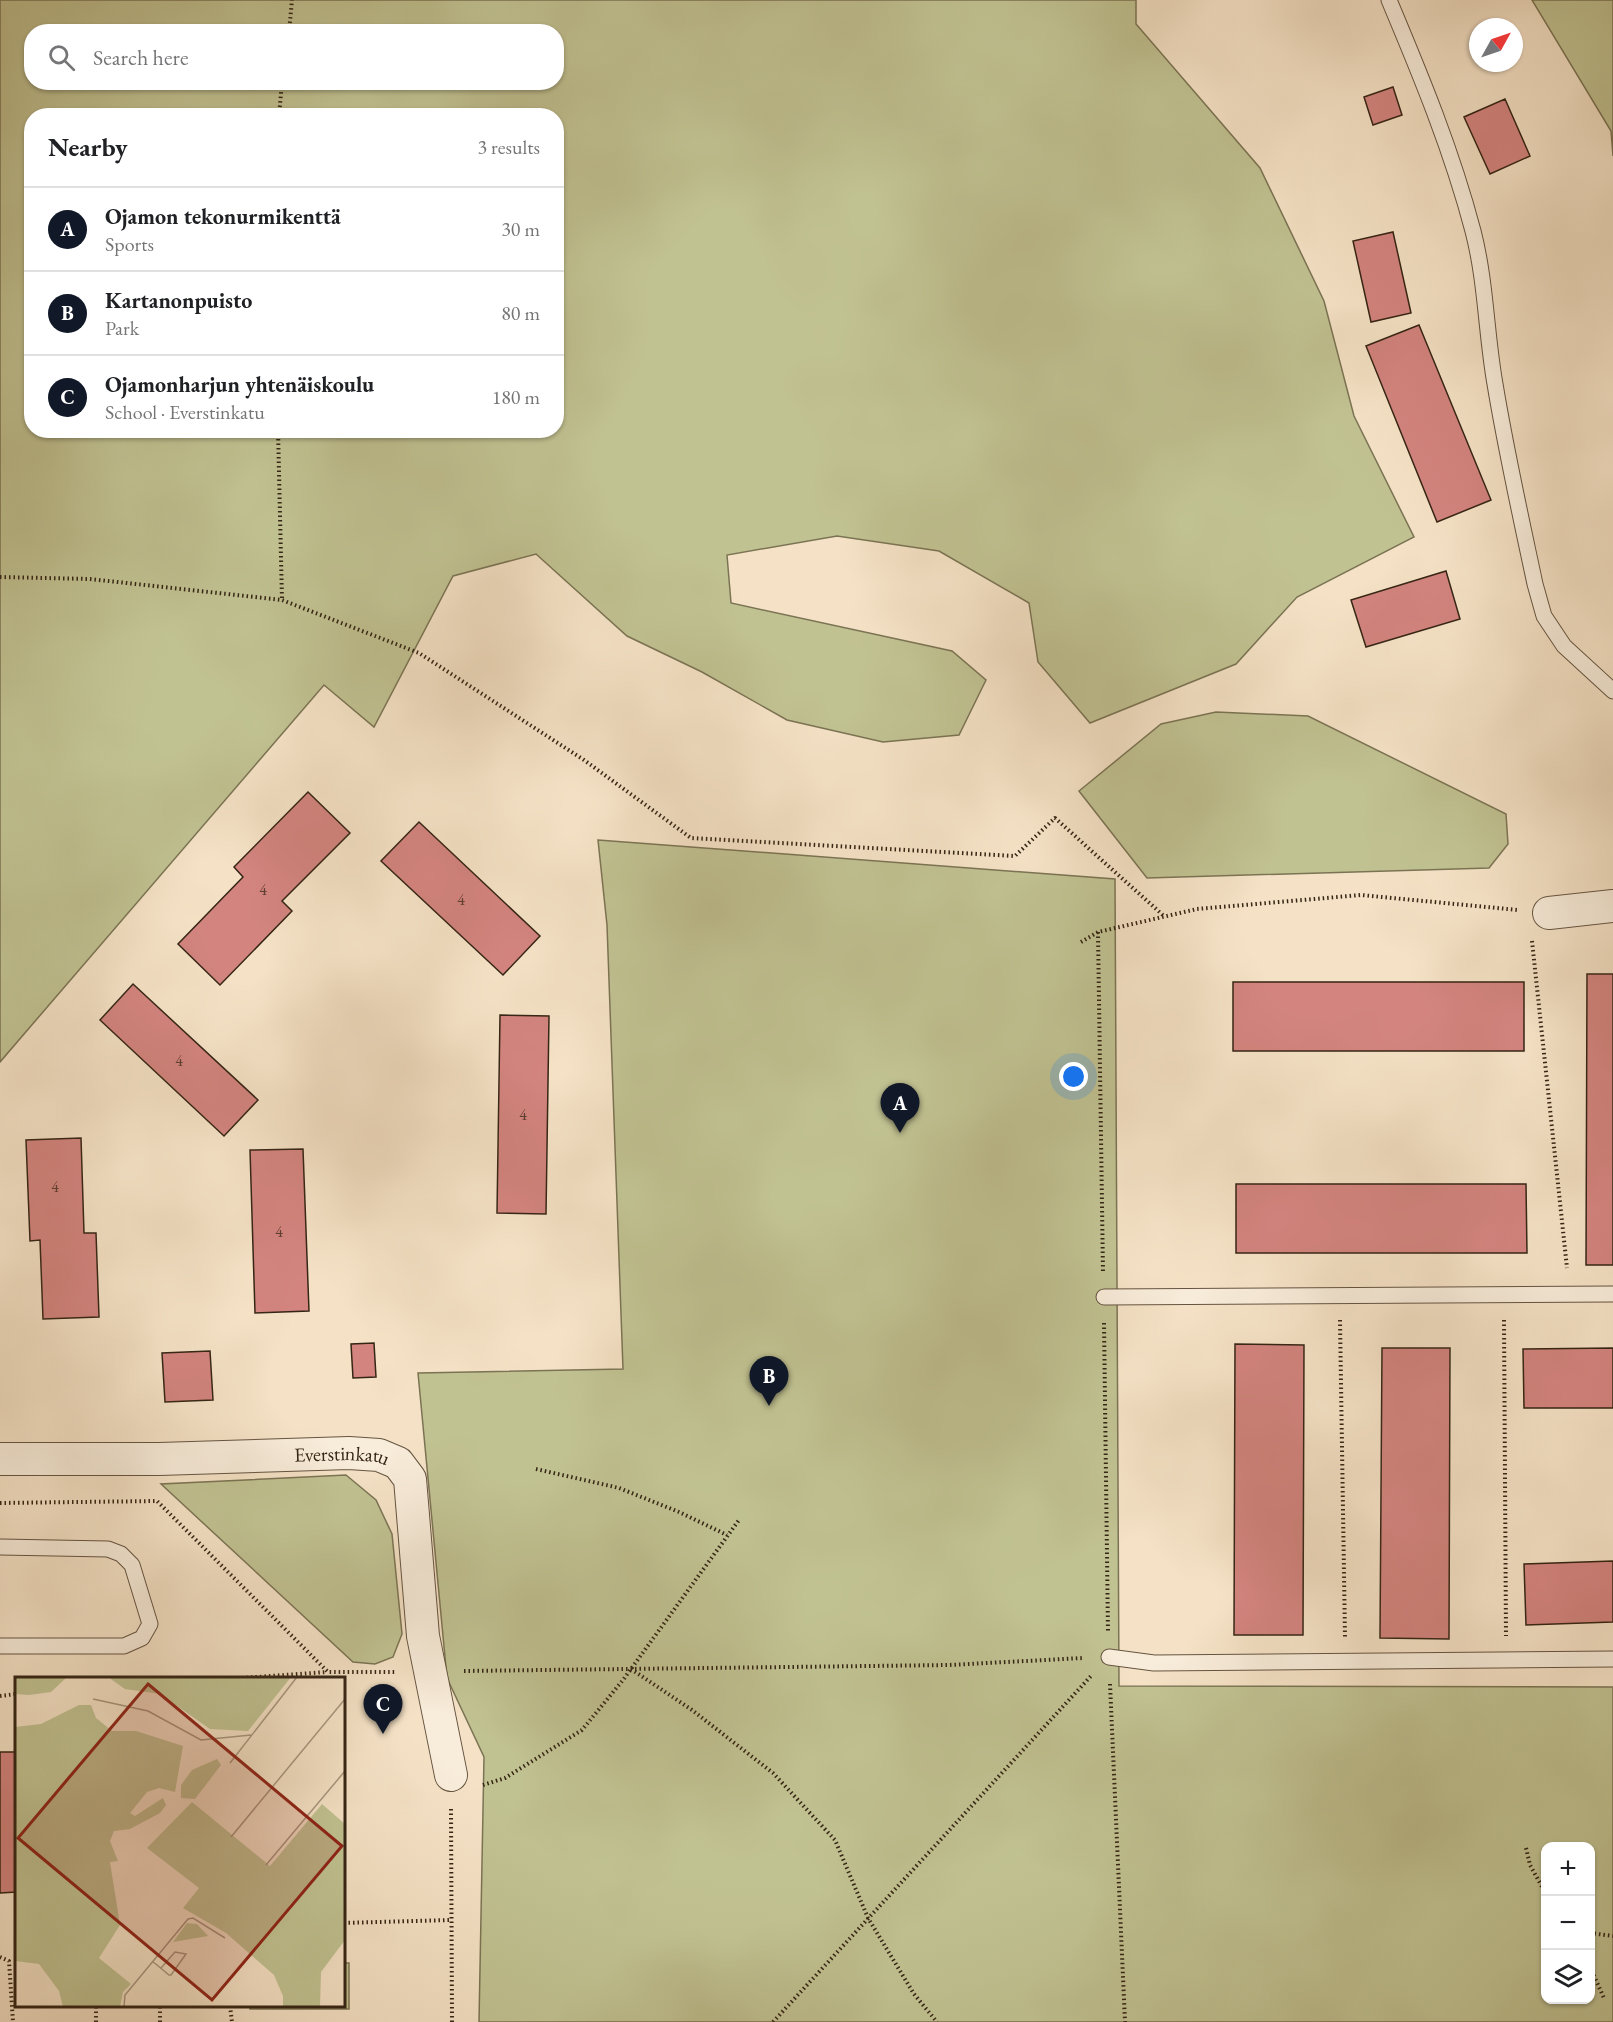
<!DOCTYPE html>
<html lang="en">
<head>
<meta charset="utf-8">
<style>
  :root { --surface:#fff; --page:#f2f2f2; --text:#202124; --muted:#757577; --line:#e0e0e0; --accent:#111827 }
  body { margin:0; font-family:"EB Garamond",serif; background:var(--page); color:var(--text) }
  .controls { position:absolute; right:18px; bottom:18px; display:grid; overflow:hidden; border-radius:12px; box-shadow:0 2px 4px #0004 }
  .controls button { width:54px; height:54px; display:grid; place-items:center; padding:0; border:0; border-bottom:2px solid var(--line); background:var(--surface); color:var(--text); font:30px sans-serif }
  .compass { position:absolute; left:1469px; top:18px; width:54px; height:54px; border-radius:50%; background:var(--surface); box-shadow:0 2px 4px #0004; rotate:50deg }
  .you { position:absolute; left:1074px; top:1077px; width:21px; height:21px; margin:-15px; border:4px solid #fff; border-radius:50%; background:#1a73e8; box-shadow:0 0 0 9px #1a73e833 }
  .badge { display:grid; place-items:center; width:39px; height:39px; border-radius:50%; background:var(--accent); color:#fff; font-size:20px; font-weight:700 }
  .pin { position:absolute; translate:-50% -50px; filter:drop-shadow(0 2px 3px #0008) }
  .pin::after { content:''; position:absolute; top:32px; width:21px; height:18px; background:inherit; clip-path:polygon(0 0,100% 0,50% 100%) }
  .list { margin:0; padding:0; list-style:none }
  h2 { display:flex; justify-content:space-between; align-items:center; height:78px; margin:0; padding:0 24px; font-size:26px }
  h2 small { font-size:20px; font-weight:400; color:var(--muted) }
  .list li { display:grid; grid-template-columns:39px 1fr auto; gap:18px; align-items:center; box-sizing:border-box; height:84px; padding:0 24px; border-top:2px solid var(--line) }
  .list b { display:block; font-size:22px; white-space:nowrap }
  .list p { margin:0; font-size:20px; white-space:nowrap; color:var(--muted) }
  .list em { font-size:20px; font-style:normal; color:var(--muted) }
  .icon { flex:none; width:33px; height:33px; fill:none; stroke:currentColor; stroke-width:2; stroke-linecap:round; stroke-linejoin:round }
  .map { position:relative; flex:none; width:1613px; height:2022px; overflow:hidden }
  .search { position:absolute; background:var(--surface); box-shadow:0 2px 4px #0004; left:24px; top:24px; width:540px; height:66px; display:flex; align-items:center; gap:15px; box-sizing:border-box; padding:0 21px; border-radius:24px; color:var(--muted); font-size:22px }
  .panel { position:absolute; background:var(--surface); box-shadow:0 2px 4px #0004; left:24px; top:108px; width:540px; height:330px; border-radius:24px }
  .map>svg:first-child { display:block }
</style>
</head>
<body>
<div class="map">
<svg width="1613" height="2022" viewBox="0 0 1613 2022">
  <rect width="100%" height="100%" fill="#f5e2c6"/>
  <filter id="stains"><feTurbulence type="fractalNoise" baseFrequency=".00333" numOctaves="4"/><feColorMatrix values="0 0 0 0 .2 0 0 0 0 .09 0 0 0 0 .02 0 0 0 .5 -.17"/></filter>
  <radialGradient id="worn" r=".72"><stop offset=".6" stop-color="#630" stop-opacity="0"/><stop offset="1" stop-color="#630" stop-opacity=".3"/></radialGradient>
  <!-- green -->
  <path fill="#c1c292" stroke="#7b7454" stroke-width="1.5" fill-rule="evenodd" d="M 0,0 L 1136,0 L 1136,24 L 1260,168 L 1324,301 L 1354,416 L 1414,537 L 1297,597 L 1236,664 L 1090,723 L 1038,662 L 1029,603 L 939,551 L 837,536 L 727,555 L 731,603 L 952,651 L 986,680 L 959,735 L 883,742 L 787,720 L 702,672 L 627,636 L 536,554 L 453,576 L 374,727 L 324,685 L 0,1062 ZM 32,32 L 556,32 L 556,82 L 32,82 ZM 32,116 L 556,116 L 556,430 L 32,430 Z
    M 1532,0 L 1613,0 L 1613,156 L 1611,131 Z
    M 1216,712 L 1308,716 L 1506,814 L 1508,844 L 1489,868 L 1147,878 L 1079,791 L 1161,724 Z
    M 598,840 L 1115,879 L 1119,1686 L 1613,1687 L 1613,2022 L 479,2022 L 484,1757 L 447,1678 L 418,1373 L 623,1369 L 607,925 ZM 1546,1846 L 1590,1846 L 1590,2000 L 1546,2000 Z
    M 346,1475 L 376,1500 L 392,1534 L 402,1634 L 393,1657 L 375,1664 L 353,1662 L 161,1484 Z
    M 344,1963 L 349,1963 L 349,2009 L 250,2009 L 250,2006 L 344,2006 Z"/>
  <!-- building -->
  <path fill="#d3847f" stroke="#352515" stroke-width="1.5" d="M 1393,87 L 1402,115 L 1373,125 L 1364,97 Z
    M 1505,99 L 1530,156 L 1490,174 L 1464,117 Z
    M 1393,232 L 1411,313 L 1371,322 L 1353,241 Z
    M 1419,325 L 1491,500 L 1437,522 L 1366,346 Z
    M 1446,571 L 1460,619 L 1366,647 L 1351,600 Z
    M 308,792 L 350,833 L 282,901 L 292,911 L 220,985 L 178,944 L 243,877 L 234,867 Z
    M 419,822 L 540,936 L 503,975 L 381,861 Z
    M 1587,974 L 1613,974 L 1613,1265 L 1586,1265 Z
    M 1233,982 L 1524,982 L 1524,1051 L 1233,1051 Z
    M 133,984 L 258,1100 L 224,1136 L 100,1020 Z
    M 500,1015 L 549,1016 L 546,1214 L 497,1213 Z
    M 81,1138 L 84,1233 L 96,1233 L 99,1317 L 43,1319 L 40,1240 L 30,1241 L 26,1140 Z
    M 303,1149 L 309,1311 L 255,1313 L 250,1150 Z
    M 1236,1184 L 1526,1184 L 1527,1253 L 1236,1253 Z
    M 374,1343 L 376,1377 L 353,1378 L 351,1344 Z
    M 1235,1344 L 1304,1345 L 1303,1635 L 1234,1635 Z
    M 1382,1348 L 1450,1348 L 1449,1639 L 1380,1638 Z
    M 1613,1348 L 1613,1408 L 1524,1408 L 1523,1349 Z
    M 210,1351 L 213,1400 L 165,1402 L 162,1353 Z
    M 1613,1561 L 1613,1622 L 1526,1625 L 1524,1564 Z
    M 0,1752 L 16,1752 L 16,1892 L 0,1893 Z"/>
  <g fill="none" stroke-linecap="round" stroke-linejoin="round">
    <!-- service casing -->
    <g stroke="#655441" stroke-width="17">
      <path id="service" d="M 1389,0 C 1421,76 1452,151 1473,231 C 1486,281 1486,333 1495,384 C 1506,451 1521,518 1535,584 L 1544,616 L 1564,646 L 1613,691
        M 1104,1297 L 1613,1294
        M 0,1547 L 108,1549 L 121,1554 L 132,1565 L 150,1624 L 142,1638 L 124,1646 L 0,1646
        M 1109,1657 L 1154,1663 L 1613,1659"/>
    </g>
    <!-- minor casing -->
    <g stroke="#655441" stroke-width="34">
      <g id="minor">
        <path d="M 1549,913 L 1613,906"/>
        <path id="s1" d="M 0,1459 L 159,1459 L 349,1453 L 379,1455 L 398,1463 L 410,1479 L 423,1636 L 451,1775"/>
      </g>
    </g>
    <!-- path -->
    <path stroke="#352515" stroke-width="4" stroke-dasharray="1.5 3" stroke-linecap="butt" d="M 289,32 L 292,0
      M 279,116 L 282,82
      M 278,430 L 282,600
      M 0,577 L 90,579 L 282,600 L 419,653 L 584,760 L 691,838 L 1015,856 L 1055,818 L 1165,917
      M 1098,932 L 1103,1273
      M 1532,941 L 1567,1268
      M 1081,942 L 1098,932 L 1197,909 L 1361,895 L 1518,910
      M 1340,1320 L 1345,1637
      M 1504,1320 L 1506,1636
      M 1104,1323 L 1108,1633
      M 536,1469 L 619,1488 L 679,1512 L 727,1535
      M 0,1503 L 157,1501 L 328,1672 L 396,1672
      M 631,1669 L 692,1710 L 773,1773 L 835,1840 L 868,1918 L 914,1994 L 937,2022
      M 464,1671 L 949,1665 L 1083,1658
      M 242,1678 L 327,1672
      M 1110,1684 L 1125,2022
      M 0,1696 L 16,1694
      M 483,1785 L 505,1778 L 582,1730 L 623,1680 L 739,1520
      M 451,1809 L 452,2022
      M 1526,1848 L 1530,1865 L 1546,1894
      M 344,1923 L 451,1920
      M 1590,1933 L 1613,1936
      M 0,1957 L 9,1961 L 13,2022
      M 1590,1967 L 1604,1998
      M 230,2006 L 232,2022
      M 96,2022 L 96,2006
      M 160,2022 L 160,2006
      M 773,2022 L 1091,1676"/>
    <!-- service -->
    <use href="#service" stroke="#f8ecda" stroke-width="15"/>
    <!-- minor -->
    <use href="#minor" stroke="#f8ecda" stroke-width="32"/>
  </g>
  <g text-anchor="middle" stroke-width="4.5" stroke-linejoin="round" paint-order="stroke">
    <!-- number labels -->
    <g font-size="16" fill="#5c3d30">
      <text x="263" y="895">4</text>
      <text x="461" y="905">4</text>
      <text x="179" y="1066">4</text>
      <text x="523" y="1120">4</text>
      <text x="55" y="1192">4</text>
      <text x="279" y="1237">4</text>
    </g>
    <!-- street labels -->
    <g font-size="20" fill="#352515" stroke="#f8ecda">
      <text dy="7" stroke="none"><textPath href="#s1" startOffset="342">Everstinkatu</textPath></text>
    </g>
  </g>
  <!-- overview -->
  <g transform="translate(15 1677)">
    <rect width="330" height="330" fill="#f5e2c6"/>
    <path d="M 0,0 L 52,0 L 36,15 L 14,18 L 0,17 ZM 93,0 L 276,0 L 233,54 L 195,52 L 145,17 L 110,12 ZM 64,28 L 76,28 L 81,41 L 97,54 L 121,54 L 168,69 L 160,115 L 144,111 L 132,115 L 115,136 L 120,139 L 148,121 L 151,128 L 145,136 L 115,152 L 99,154 L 95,164 L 103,184 L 95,185 L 105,248 L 84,281 L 116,307 L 108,315 L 105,330 L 48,330 L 44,314 L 24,287 L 0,284 L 0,50 L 26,47 ZM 202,82 L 206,88 L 180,122 L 166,121 L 166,108 L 177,93 ZM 177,125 L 255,189 L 307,127 L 330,147 L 330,263 L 306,295 L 305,330 L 268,330 L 268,319 L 259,298 L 211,256 L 168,231 L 184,211 L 132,171 ZM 172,246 L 182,247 L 193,259 L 158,265 Z" fill="#c1c292"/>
    <path fill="none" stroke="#a8967f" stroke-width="1.5" d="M 78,22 L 133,34 L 186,63 L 236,58M 215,86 L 282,0M 216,160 L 330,22M 251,188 L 330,94M 138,285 L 142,288 L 154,298 L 156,298 L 171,277 L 160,275 L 146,291M 109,330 L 110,318 L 173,242 L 178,241 L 210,261"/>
    <path fill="#8f2418" fill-opacity="0.15" stroke="#8f2418" stroke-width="3" d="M 133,7 L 327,169 L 197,323 L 3,161 Z"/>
    <rect width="330" height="330" fill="none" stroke="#352515" stroke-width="3"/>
  </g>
  <rect width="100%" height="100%" filter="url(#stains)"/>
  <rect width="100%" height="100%" fill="url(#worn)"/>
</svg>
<div class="controls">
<button>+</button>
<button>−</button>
<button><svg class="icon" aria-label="layers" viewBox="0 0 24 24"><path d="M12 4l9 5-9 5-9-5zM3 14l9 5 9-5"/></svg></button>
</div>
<svg class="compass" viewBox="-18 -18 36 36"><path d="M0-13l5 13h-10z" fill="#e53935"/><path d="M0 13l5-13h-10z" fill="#757577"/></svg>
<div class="you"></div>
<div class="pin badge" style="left:900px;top:1133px">A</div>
<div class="pin badge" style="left:769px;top:1406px">B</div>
<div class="pin badge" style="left:383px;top:1734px">C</div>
<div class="search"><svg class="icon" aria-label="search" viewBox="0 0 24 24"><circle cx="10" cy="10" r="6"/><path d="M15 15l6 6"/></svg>Search here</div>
<section class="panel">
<h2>Nearby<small>3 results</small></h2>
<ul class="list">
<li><span class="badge">A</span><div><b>Ojamon tekonurmikenttä</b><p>Sports</p></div><em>30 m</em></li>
<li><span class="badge">B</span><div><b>Kartanonpuisto</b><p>Park</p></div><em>80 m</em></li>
<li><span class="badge">C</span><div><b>Ojamonharjun yhtenäiskoulu</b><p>School · Everstinkatu</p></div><em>180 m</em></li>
</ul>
</section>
</div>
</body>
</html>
